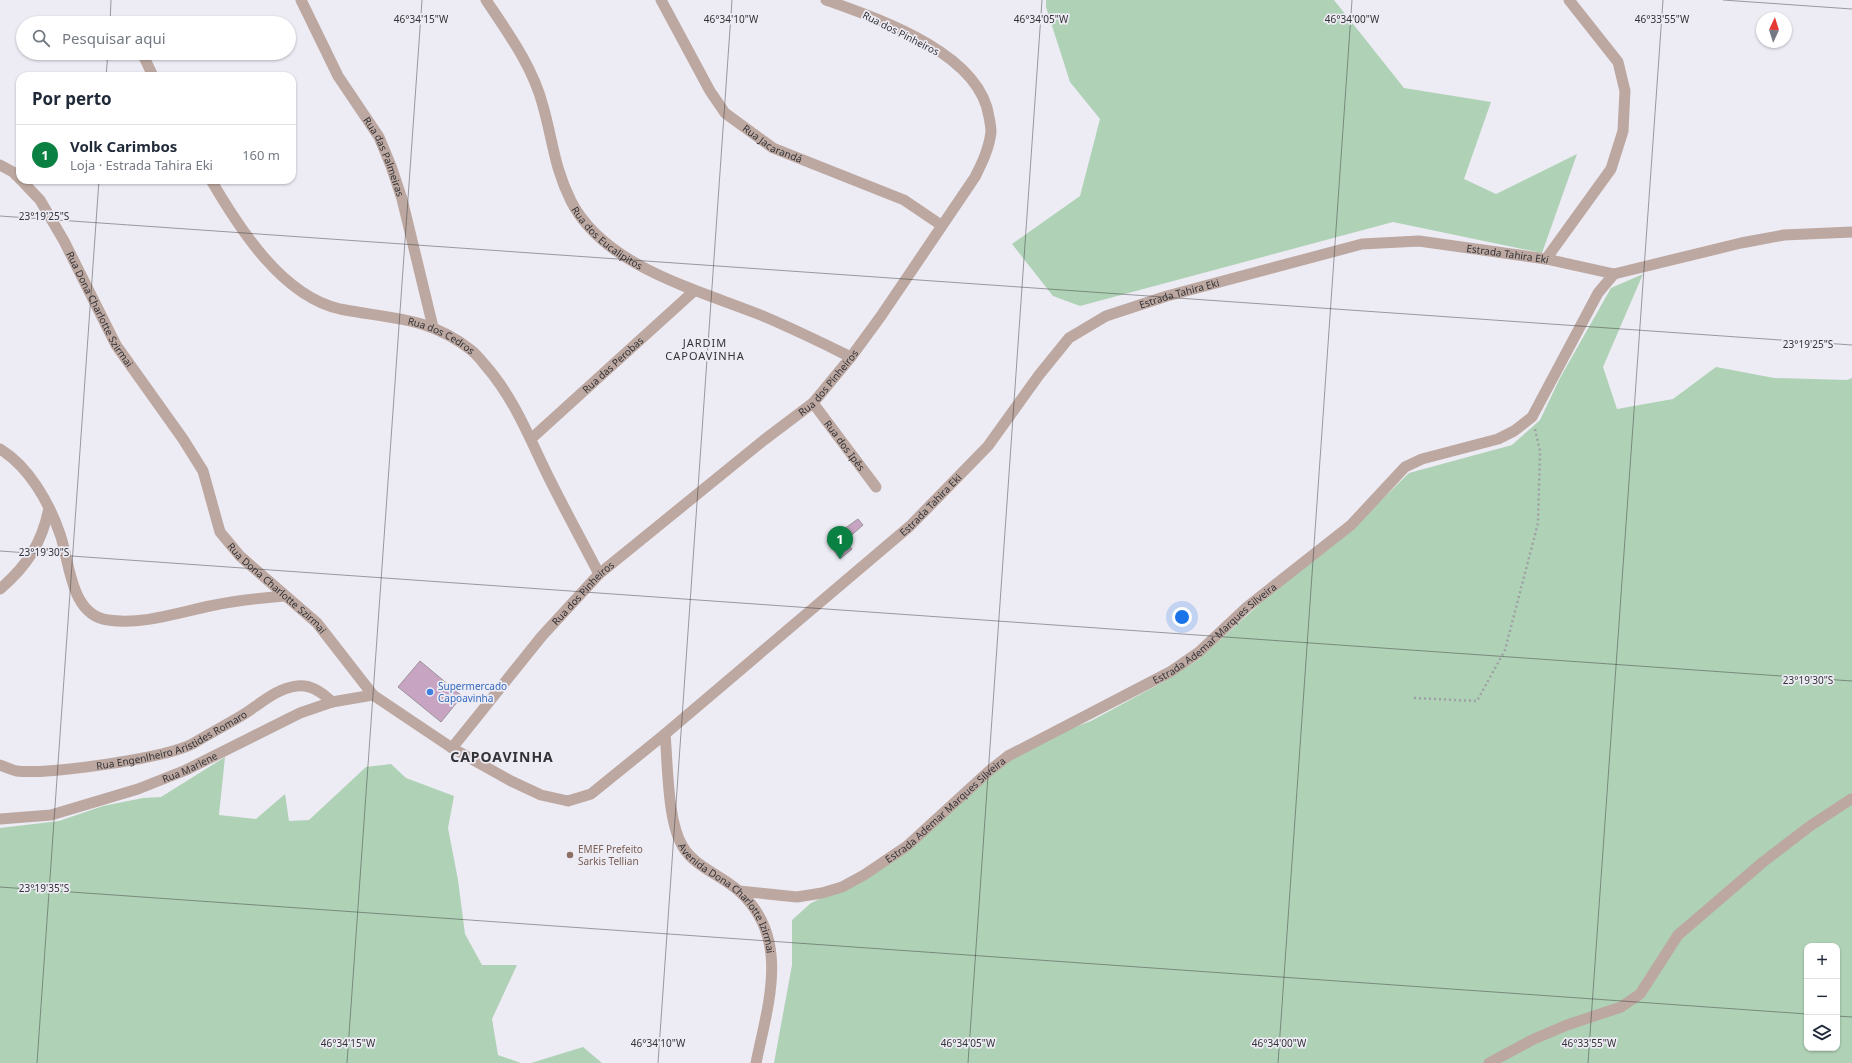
<!DOCTYPE html>
<html lang="pt">
<head>
<meta charset="utf-8">
<style>
  :root { --surface:#fff; --page:#f6f6f7; --text:#1f2937; --muted:#747a83; --line:#e0e1e3; --accent:#0b8043 }
  body { margin:0; font-family:"Noto Sans",sans-serif; background:var(--page); color:var(--text) }
  .controls { position:absolute; right:12px; bottom:12px; display:grid; overflow:hidden; border-radius:8px; box-shadow:0 1px 3px #0004 }
  .controls button { width:36px; height:36px; display:grid; place-items:center; padding:0; border:0; border-bottom:1px solid var(--line); background:var(--surface); color:var(--text); font:20px sans-serif }
  .compass { position:absolute; left:1756px; top:12px; width:36px; height:36px; border-radius:50%; background:var(--surface); box-shadow:0 1px 3px #0004; rotate:4deg }
  .you { position:absolute; left:1182px; top:617px; width:14px; height:14px; margin:-10px; border:3px solid #fff; border-radius:50%; background:#1a73e8; box-shadow:0 0 0 6px #1a73e833 }
  .badge { display:grid; place-items:center; width:26px; height:26px; border-radius:50%; background:var(--accent); color:#fff; font-size:13px; font-weight:700 }
  .pin { position:absolute; translate:-50% -33px; filter:drop-shadow(0 1px 2px #0008) }
  .pin::after { content:''; position:absolute; top:21px; width:14px; height:12px; background:inherit; clip-path:polygon(0 0,100% 0,50% 100%) }
  .list { margin:0; padding:0; list-style:none }
  h2 { display:flex; justify-content:space-between; align-items:center; height:52px; margin:0; padding:0 16px; font-size:17px }
  h2 small { font-size:13px; font-weight:400; color:var(--muted) }
  .list li { display:grid; grid-template-columns:26px 1fr auto; gap:12px; align-items:center; box-sizing:border-box; height:60px; padding:0 16px; border-top:1px solid var(--line) }
  .list b { display:block; font-size:15px; white-space:nowrap }
  .list p { margin:0; font-size:13px; white-space:nowrap; color:var(--muted) }
  .list em { font-size:13px; font-style:normal; color:var(--muted) }
  .icon { flex:none; width:22px; height:22px; fill:none; stroke:currentColor; stroke-width:2; stroke-linecap:round; stroke-linejoin:round }
  .map { position:relative; flex:none; width:1852px; height:1063px; overflow:hidden }
  .search { position:absolute; background:var(--surface); box-shadow:0 1px 3px #0004; left:16px; top:16px; width:280px; height:44px; display:flex; align-items:center; gap:10px; box-sizing:border-box; padding:0 14px; border-radius:22px; color:var(--muted); font-size:15px }
  .panel { position:absolute; background:var(--surface); box-shadow:0 1px 3px #0004; left:16px; top:72px; width:280px; height:112px; border-radius:12px }
  .map>svg:first-child { display:block }
</style>
</head>
<body>
<div class="map">
<svg width="1852" height="1063" viewBox="0 0 1852 1063">
  <rect width="100%" height="100%" fill="#edebf4"/>
  <!-- green -->
  <path fill="#afd2b6" fill-rule="evenodd" d="M 1046,0 L 1334,0 L 1404,88 L 1491,102 L 1464,179 L 1496,194 L 1577,154 L 1542,253 L 1393,222 L 1080,306 L 1053,296 L 1012,244 L 1080,196 L 1100,119 L 1070,82 L 1046,7 Z
    M 1643,274 L 1603,367 L 1617,409 L 1673,399 L 1716,367 L 1774,378 L 1847,380 L 1852,378 L 1852,1063 L 774,1063 L 792,965 L 792,920 L 811,903 L 869,875 L 1013,756 L 1051,736 L 1091,721 L 1163,682 L 1199,659 L 1284,582 L 1350,531 L 1409,473 L 1512,445 L 1540,420 L 1560,378 L 1611,288 ZM 1807,946 L 1837,946 L 1837,1048 L 1807,1048 Z
    M 225,757 L 219,815 L 256,819 L 285,794 L 289,821 L 309,820 L 366,767 L 391,764 L 406,778 L 454,796 L 448,828 L 458,880 L 465,934 L 482,965 L 517,965 L 492,1019 L 498,1055 L 521,1063 L 0,1063 L 0,828 L 59,821 L 103,806 L 143,798 L 161,797 Z
    M 583,1047 L 602,1063 L 531,1063 Z"/>
  <!-- building -->
  <path fill="#c7a4c2" stroke="#9a9399" d="M 858,519 L 863,525 L 845,541 L 852,549 L 840,559 L 827,541 Z
    M 420,661 L 462,696 L 441,722 L 398,687 Z"/>
  <g fill="none" stroke-linecap="round" stroke-linejoin="round">
    <!-- path -->
    <path stroke="#a09fa6" stroke-width="2.5" stroke-dasharray="2 3" stroke-linecap="butt" d="M 1414,698 L 1477,701 L 1505,650 L 1538,523 L 1540,451 L 1535,429"/>
    <!-- minor -->
    <g stroke="#bca8a1" stroke-width="11">
      <path id="s1" d="M 301,0 L 338,76 L 379,137 L 391,166 L 402,199 L 433,327"/>
      <path id="s2" d="M 486,0 C 508,33 533,67 543,106 C 553,141 554,167 571,201 C 604,266 695,289 758,314 C 790,327 820,342 851,357"/>
      <path id="s3" d="M 661,0 L 710,91 L 725,113 L 773,148 L 904,200 L 941,225"/>
      <path d="M 142,53 L 153,76"/>
      <path d="M 0,165 L 13,172 L 20,179"/>
      <path id="s4" d="M 21,180 L 40,200 L 64,241 L 116,345 L 183,439 L 203,471 L 220,532 L 240,556 L 317,623 L 373,695 L 452,748 L 511,781 L 541,795 L 568,801 L 591,794 L 665,734 L 910,526 L 988,446 L 1039,375 L 1069,338 L 1106,316 L 1167,296 L 1362,244 L 1419,241 L 1546,259 L 1614,274 L 1741,243 L 1784,235 L 1852,232"/>
      <path id="s5" d="M 211,180 C 239,228 282,296 340,309 C 390,319 428,316 471,350 C 476,354 481,360 485,365 C 515,399 530,440 550,480 C 566,512 583,543 599,574"/>
      <path d="M 1546,259 L 1611,169 L 1623,131 L 1625,91 L 1618,62 L 1569,0"/>
      <path id="s6" d="M 813,403 L 876,487"/>
      <path id="s7" d="M 532,438 L 694,291"/>
      <path d="M 0,449 C 29,467 49,502 60,534 C 70,562 70,615 108,620 C 142,625 177,613 210,606 C 234,601 260,598 284,596"/>
      <path d="M 0,589 C 27,566 42,543 49,508"/>
      <path id="s8" d="M 665,734 C 668,765 667,821 683,847 C 695,867 723,876 740,892 C 791,939 768,1004 756,1063"/>
      <path id="s9" d="M 452,748 L 542,636 L 599,574 L 764,440 L 813,403 L 851,357 L 881,316 L 975,177 C 982,163 989,149 991,132 C 991,127 990,122 989,117 C 980,53 879,19 826,0"/>
      <path id="s10" d="M 0,765 C 5,767 12,770 17,771 C 47,775 168,758 194,743 C 209,734 226,725 241,716 C 258,706 276,688 297,686 C 310,684 323,693 332,702"/>
      <path id="s11" d="M 0,819 L 51,815 L 138,789 L 186,770 L 300,713 L 332,702 L 373,695"/>
      <path id="s12" d="M 739,891 L 797,897 L 822,893 L 842,887 L 864,875 L 907,846 L 989,771 L 1008,756 L 1170,672 L 1199,652 L 1247,607 L 1351,525 L 1405,467 L 1422,459 L 1498,439 L 1514,431 L 1532,417 L 1598,293 L 1614,274"/>
      <path d="M 1489,1063 L 1534,1039 L 1567,1025 L 1621,1007 L 1640,994 L 1678,935 L 1763,862 L 1810,826 L 1851,799"/>
    </g>
  </g>
  <!-- ticks -->
  <path fill="none" stroke="#333236" stroke-width="1" stroke-opacity="0.45" d="M 1723,0 L 1852,9M 110,23 L 111,0M 106,76 L 108,53M 0,216 L 1852,345M 0,551 L 1852,681M 0,887 L 1807,1014M 1837,1016 L 1852,1017M 37,1063 L 99,180M 347,1063 L 422,0M 658,1063 L 732,0M 968,1063 L 1042,0M 1278,1063 L 1352,0M 1588,1063 L 1663,0"/>
  <!-- markers -->
  <circle fill="#3f7fe0" stroke="#edebf4" stroke-width="1.5" cx="430" cy="692" r="4"/>
  <circle fill="#8d6e63" stroke="#edebf4" stroke-width="1.5" cx="570" cy="855" r="4"/>
  <g text-anchor="middle" stroke-width="3.5" stroke-linejoin="round" paint-order="stroke">
    <!-- street labels -->
    <g font-size="10" fill="#333236" stroke="#edebf4">
      <text transform="translate(901 33) rotate(27)" y="4">Rua dos Pinheiros</text>
      <text dy="4" stroke="none"><textPath href="#s3" startOffset="187">Rua Jacarandá</textPath></text>
      <text dy="4" stroke="none"><textPath href="#s1" startOffset="178">Rua das Palmeiras</textPath></text>
      <text dy="4" stroke="none"><textPath href="#s2" startOffset="273">Rua dos Eucalipitos</textPath></text>
      <text dy="4" stroke="none"><textPath href="#s4" startOffset="1999">Estrada Tahira Eki</textPath></text>
      <text dy="4" stroke="none"><textPath href="#s4" startOffset="1663">Estrada Tahira Eki</textPath></text>
      <text dy="4" stroke="none"><textPath href="#s4" startOffset="152">Rua Dona Charlotte Szirmai</textPath></text>
      <text dy="4" stroke="none"><textPath href="#s5" startOffset="293">Rua dos Cedros</textPath></text>
      <text dy="4" stroke="none"><textPath href="#s7" startOffset="109">Rua das Perobas</textPath></text>
      <text dy="4" stroke="none"><textPath href="#s9" startOffset="527">Rua dos Pinheiros</textPath></text>
      <text dy="4" stroke="none"><textPath href="#s6" startOffset="53">Rua dos Ipês</textPath></text>
      <text dy="4" stroke="none"><textPath href="#s4" startOffset="1326">Estrada Tahira Eki</textPath></text>
      <text dy="4" stroke="none"><textPath href="#s4" startOffset="488">Rua Dona Charlotte Szirmai</textPath></text>
      <text dy="4" stroke="none"><textPath href="#s9" startOffset="203">Rua dos Pinheiros</textPath></text>
      <text dy="4" stroke="none"><textPath href="#s12" startOffset="558">Estrada Ademar Marques Silveira</textPath></text>
      <text dy="4" stroke="none"><textPath href="#s10" startOffset="178">Rua Engenlheiro Aristides Romaro</textPath></text>
      <text dy="4" stroke="none"><textPath href="#s11" startOffset="198">Rua Marlene</textPath></text>
      <text dy="4" stroke="none"><textPath href="#s12" startOffset="234">Estrada Ademar Marques Silveira</textPath></text>
      <text dy="4" stroke="none"><textPath href="#s8" startOffset="185">Avenida Dona Charlotte Izirmai</textPath></text>
    </g>
    <!-- shop labels -->
    <g font-size="10" fill="#366cbe" stroke="#edebf4" text-anchor="start">
      <text x="438" y="690">Supermercado<tspan x="438" dy="12">Capoavinha</tspan></text>
    </g>
    <!-- education labels -->
    <g font-size="10" fill="#785e54" stroke="#edebf4" text-anchor="start">
      <text x="578" y="853">EMEF Prefeito<tspan x="578" dy="12">Sarkis Tellian</tspan></text>
    </g>
    <!-- neighbourhood labels -->
    <g font-size="11" letter-spacing="1" fill="#333236" stroke="#edebf4">
      <text x="705" y="347">JARDIM<tspan x="705" dy="13">CAPOAVINHA</tspan></text>
    </g>
    <!-- district labels -->
    <g font-size="14" font-weight="bold" letter-spacing="1" fill="#333236" stroke="#edebf4">
      <text x="502" y="762">CAPOAVINHA</text>
    </g>
  </g>
  <g font-size="10" text-anchor="middle" fill="#333236" stroke="#edebf4" stroke-width="3.5" stroke-linejoin="round" paint-order="stroke">
    <text x="421" y="23">46°34'15"W</text>
    <text x="731" y="23">46°34'10"W</text>
    <text x="1041" y="23">46°34'05"W</text>
    <text x="1352" y="23">46°34'00"W</text>
    <text x="1662" y="23">46°33'55"W</text>
    <text x="44" y="220">23°19'25"S</text>
    <text x="1808" y="348">23°19'25"S</text>
    <text x="44" y="556">23°19'30"S</text>
    <text x="1808" y="684">23°19'30"S</text>
    <text x="44" y="892">23°19'35"S</text>
    <text x="348" y="1047">46°34'15"W</text>
    <text x="658" y="1047">46°34'10"W</text>
    <text x="968" y="1047">46°34'05"W</text>
    <text x="1279" y="1047">46°34'00"W</text>
    <text x="1589" y="1047">46°33'55"W</text>
  </g>
</svg>
<div class="controls">
<button>+</button>
<button>−</button>
<button><svg class="icon" aria-label="layers" viewBox="0 0 24 24"><path d="M12 4l9 5-9 5-9-5zM3 14l9 5 9-5"/></svg></button>
</div>
<svg class="compass" viewBox="-18 -18 36 36"><path d="M0-13l5 13h-10z" fill="#e53935"/><path d="M0 13l5-13h-10z" fill="#747a83"/></svg>
<div class="you"></div>
<div class="pin badge" style="left:840px;top:559px">1</div>
<div class="search"><svg class="icon" aria-label="search" viewBox="0 0 24 24"><circle cx="10" cy="10" r="6"/><path d="M15 15l6 6"/></svg>Pesquisar aqui</div>
<section class="panel">
<h2>Por perto<small></small></h2>
<ul class="list">
<li><span class="badge">1</span><div><b>Volk Carimbos</b><p>Loja · Estrada Tahira Eki</p></div><em>160 m</em></li>
</ul>
</section>
</div>
</body>
</html>
